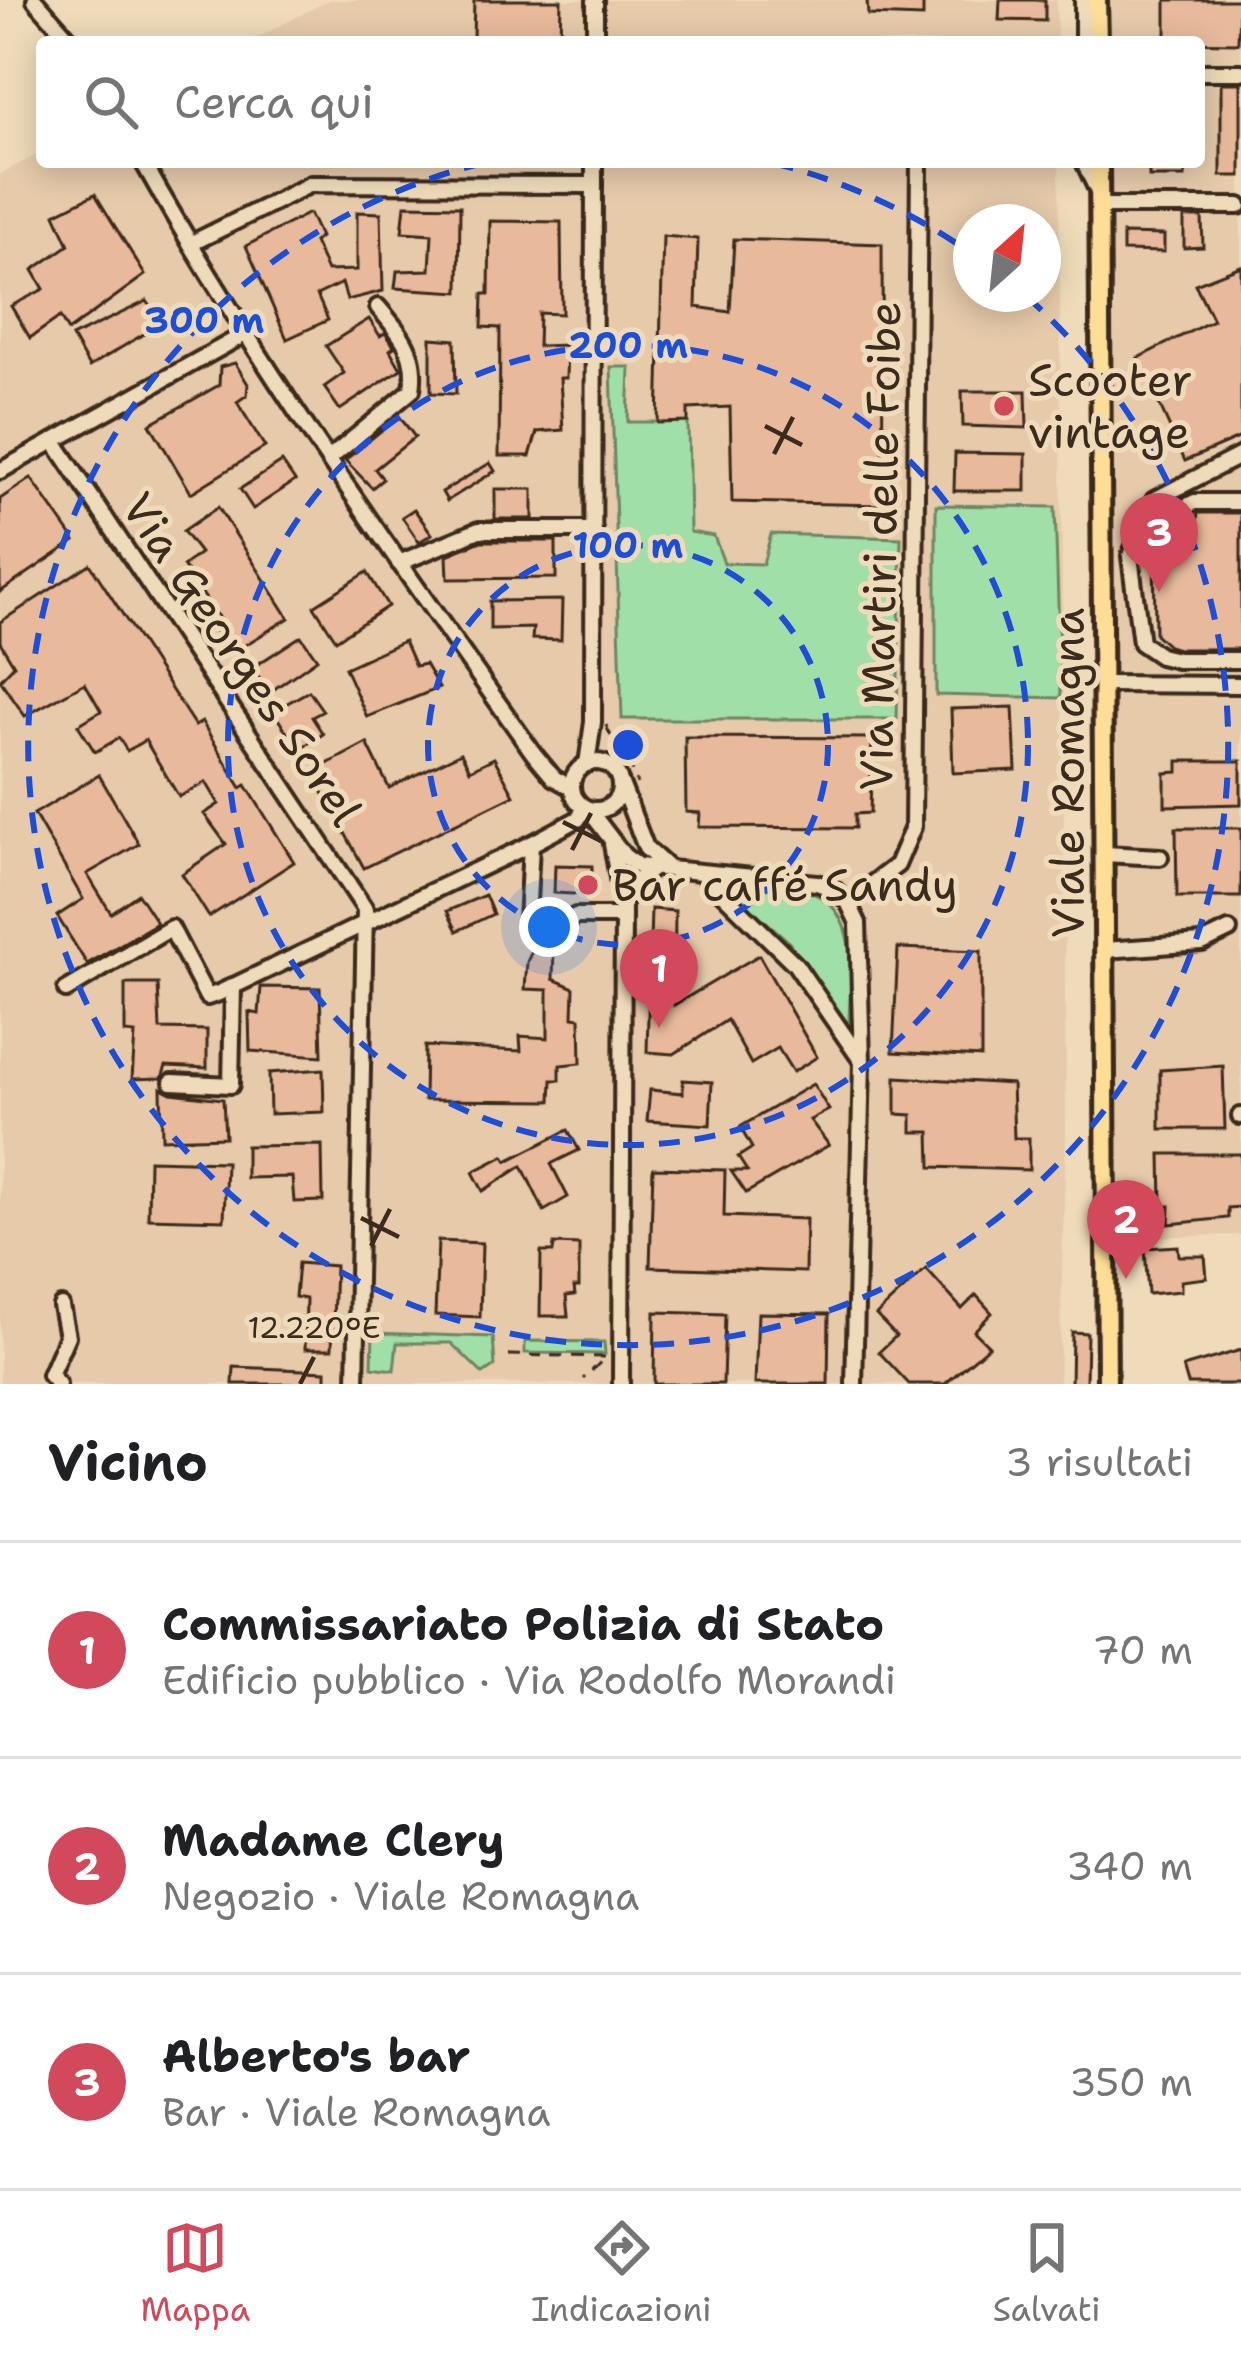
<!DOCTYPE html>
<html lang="it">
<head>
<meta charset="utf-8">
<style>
	:root { --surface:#fff; --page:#f2f2f2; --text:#202124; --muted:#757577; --line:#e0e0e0; --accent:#d1495b }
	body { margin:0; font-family:"Shantell Sans",sans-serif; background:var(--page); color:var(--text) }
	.compass { position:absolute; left:953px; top:204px; width:108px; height:108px; border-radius:50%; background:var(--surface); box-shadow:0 6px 30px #0003; rotate:27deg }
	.you { position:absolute; left:549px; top:927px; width:42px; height:42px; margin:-30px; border:9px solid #fff; border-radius:50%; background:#1a73e8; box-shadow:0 0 0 18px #1a73e833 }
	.badge { display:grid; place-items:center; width:78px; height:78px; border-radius:50%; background:var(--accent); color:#fff; font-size:39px; font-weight:700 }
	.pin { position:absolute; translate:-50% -99px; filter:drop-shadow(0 3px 6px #0008) }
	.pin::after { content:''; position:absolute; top:63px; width:42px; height:36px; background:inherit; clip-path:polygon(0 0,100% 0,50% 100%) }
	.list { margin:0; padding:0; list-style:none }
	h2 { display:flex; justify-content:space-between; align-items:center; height:156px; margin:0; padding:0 48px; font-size:51px }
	h2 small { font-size:39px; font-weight:400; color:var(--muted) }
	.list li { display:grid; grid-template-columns:78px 1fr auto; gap:36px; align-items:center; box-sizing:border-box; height:216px; padding:0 48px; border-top:3px solid var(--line) }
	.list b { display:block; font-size:45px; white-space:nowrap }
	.list p { margin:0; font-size:39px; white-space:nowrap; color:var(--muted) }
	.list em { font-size:39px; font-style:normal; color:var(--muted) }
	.icon { flex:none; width:66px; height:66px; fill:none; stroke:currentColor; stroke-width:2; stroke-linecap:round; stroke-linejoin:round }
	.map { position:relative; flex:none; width:1241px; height:1384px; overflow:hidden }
	.search { position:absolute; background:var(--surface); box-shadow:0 6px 30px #0003; left:36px; right:36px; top:36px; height:132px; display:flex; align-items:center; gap:30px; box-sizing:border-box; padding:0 42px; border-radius:12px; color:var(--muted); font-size:45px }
	.sheet { height:804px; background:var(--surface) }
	nav { display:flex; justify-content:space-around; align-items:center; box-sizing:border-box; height:168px; border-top:3px solid var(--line); background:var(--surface); font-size:33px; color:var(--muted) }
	nav a { display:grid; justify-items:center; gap:6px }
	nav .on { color:var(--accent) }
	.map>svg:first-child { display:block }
</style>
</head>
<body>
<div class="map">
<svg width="1241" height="1384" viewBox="0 0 1241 1384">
	<rect width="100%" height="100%" fill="#efdbb9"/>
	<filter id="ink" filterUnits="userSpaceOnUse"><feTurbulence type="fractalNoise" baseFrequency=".00833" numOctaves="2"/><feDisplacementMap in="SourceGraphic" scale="24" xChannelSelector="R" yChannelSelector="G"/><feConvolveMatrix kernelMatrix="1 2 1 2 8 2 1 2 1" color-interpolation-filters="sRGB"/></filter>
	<g filter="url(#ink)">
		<g fill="#e6caaa" fill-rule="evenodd">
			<polygon points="329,0 1056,0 1057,42 249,42"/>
			<polygon points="1107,0 1241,0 1241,1235 1111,1237 1109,345 1099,194 1108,194 1108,162 1199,162 1199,42 1107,42"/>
			<path d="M42,152V162H1059L1066,1131L1059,1384H0V174ZM971,222H1043V294H971Z"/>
		</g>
		<g fill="#a0e0a8" stroke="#6e8563" stroke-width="3">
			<polygon points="611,367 630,367 628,422 688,422 690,532 714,536 724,563 763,564 771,534 901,538 897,719 622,719"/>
			<polygon points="936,505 1055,507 1061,698 936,695"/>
			<path d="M731,884C755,886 784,884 807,891C863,908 849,980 849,1025L787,940L735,894Z"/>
			<polygon points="373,1333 493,1337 495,1366 483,1374 451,1343 397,1343 394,1370 372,1367"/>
			<polygon points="525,1341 604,1342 605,1354 525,1353"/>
		</g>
		<g fill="#e8ba9b" stroke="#3b2a1e" stroke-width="3">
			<polygon points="474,0 561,0 560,39 473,37"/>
			<polygon points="867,0 923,0 923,17 868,15"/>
			<polygon points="1000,0 1045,0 1045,21 999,20"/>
			<polygon points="1166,0 1239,0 1238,43 1166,42"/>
			<rect x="1221" y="83" width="20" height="93"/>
			<rect x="1149" y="162" width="36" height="15"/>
			<polygon points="95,194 145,275 68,331 60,317 30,338 11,306 44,289 33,270 69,245 55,214"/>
			<polygon points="405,205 460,206 459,292 395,288 397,271 430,270 432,234 402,232"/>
			<polygon points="357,212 381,213 383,291 347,300 342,283 317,295 328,320 287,339 246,246 309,213 320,237 314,242 327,271 357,270"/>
			<polygon points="1184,217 1202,217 1203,247 1184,248"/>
			<polygon points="490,221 561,222 562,314 539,313 538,346 567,345 566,378 560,378 563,430 537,432 530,456 499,456 500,328 482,327 483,294 489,294"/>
			<polygon points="1123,234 1164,235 1164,252 1123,251"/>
			<polygon points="663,236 698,239 696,307 730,312 734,239 882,244 883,505 732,502 730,407 688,409 688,422 658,423"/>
			<polygon points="1241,266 1241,437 1185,461 1138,358 1213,320 1195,284"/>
			<polygon points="147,301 162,323 89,367 72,337"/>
			<polygon points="369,319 380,336 385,333 391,341 394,347 390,350 401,369 340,410 324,387 344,373 326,346"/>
			<polygon points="431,338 455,340 456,394 431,393"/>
			<polygon points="235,363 248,384 247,395 237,402 265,447 191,493 150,424 219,385 220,367"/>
			<polygon points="962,391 1026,391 1027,428 963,426"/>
			<polygon points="399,416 415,437 375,469 383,479 372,488 345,460"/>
			<polygon points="955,453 1026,454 1026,491 954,491"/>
			<polygon points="282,462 295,481 253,509 240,489"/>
			<polygon points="490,463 495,471 447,501 442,492"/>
			<polygon points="31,478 75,541 0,592 0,499"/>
			<rect x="495" y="489" width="38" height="30"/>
			<polygon points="218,507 289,618 232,653 215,630 224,625 183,566 200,553 183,531"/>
			<polygon points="414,509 432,534 419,542 402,517"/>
			<polygon points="1198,513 1241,513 1241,649 1178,649 1168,646 1155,634 1154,535 1172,526 1196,526"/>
			<polygon points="481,541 556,541 556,578 448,579 447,555"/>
			<polygon points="90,564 195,726 202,722 241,788 246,785 294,862 209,917 182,874 226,844 204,814 219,804 206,782 179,797 145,740 127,751 119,738 95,752 78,725 101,711 85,683 25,716 0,680 14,665 0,642 0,622"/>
			<polygon points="367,572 388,606 336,640 314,606"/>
			<polygon points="562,600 561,640 532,639 533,628 490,629 490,601"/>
			<polygon points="301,636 317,659 270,692 252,668"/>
			<polygon points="404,641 415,666 425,664 439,688 367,717 345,668"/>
			<polygon points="309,691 323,711 312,717 323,734 298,750 273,711"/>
			<polygon points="1013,707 1016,770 953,773 951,709"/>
			<polygon points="685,737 872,738 870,813 855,814 855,828 699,827 700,813 686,812"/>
			<polygon points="367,743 389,788 461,753 470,770 494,758 514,795 364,868 312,772"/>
			<polygon points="1178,761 1241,761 1241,804 1165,806 1165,773 1178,772"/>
			<polygon points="99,775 139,844 87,874 111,913 138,894 157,923 87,964 57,916 83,899 34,814"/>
			<polygon points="1176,828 1241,828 1241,897 1177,897"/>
			<polygon points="555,865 592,866 592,895 554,893"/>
			<polygon points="485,895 493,914 457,931 447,911"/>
			<polygon points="651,909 675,911 674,1005 759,955 817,1057 793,1072 778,1048 751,1064 727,1020 674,1054 647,1052"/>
			<polygon points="533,948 554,950 553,979 574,988 573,1017 580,1018 581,1063 560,1065 560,1080 552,1080 551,1101 424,1100 425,1046 521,1051 520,1036 548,1038 548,990 525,989 527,962"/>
			<polygon points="898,948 981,951 981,1057 893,1052"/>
			<polygon points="125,984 158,984 160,1029 207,1030 207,1068 166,1066 162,1078 132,1079 135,1034 125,1033"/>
			<polygon points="261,987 320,988 322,1056 250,1051 249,1012 259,1014"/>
			<polygon points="1223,1066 1225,1129 1160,1129 1160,1070"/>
			<polygon points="323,1069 324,1112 270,1114 269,1073"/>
			<polygon points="896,1077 1012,1084 1014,1138 1029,1138 1029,1170 931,1167 930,1132 912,1132 912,1115 896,1114"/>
			<polygon points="683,1080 712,1082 710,1125 647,1121 650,1090 683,1093"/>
			<polygon points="813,1084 829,1110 810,1120 829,1145 746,1193 731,1171 747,1171 738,1157 752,1148 740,1127"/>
			<polygon points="161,1088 171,1093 223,1099 225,1137 162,1139"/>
			<polygon points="568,1130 579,1150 551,1164 568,1197 544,1211 522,1166 483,1191 473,1172 504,1156 507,1161"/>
			<polygon points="322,1145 323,1201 294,1202 292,1177 246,1178 246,1146"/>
			<polygon points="1161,1154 1241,1154 1241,1207 1228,1208 1228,1218 1169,1224 1170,1206 1162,1206"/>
			<polygon points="149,1160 226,1162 224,1220 148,1218"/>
			<polygon points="653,1168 725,1170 724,1216 806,1219 805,1272 650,1267"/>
			<polygon points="438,1241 482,1243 480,1317 435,1315"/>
			<polygon points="554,1244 579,1245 579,1287 574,1287 575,1295 566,1296 568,1316 540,1316 541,1252 553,1252"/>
			<polygon points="1178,1246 1179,1256 1205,1256 1207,1278 1181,1281 1181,1291 1148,1294 1145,1248"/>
			<polygon points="298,1263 335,1266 332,1349 305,1349 306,1299 295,1297"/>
			<polygon points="926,1269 962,1309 976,1295 992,1313 974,1331 989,1346 945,1384 909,1384 879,1352 896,1336 876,1315"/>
			<polygon points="655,1312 725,1314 723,1384 654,1384"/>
			<polygon points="758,1313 829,1314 828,1384 755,1384"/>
			<polygon points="1072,1332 1087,1333 1086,1384 1071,1384"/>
			<polygon points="1241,1350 1241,1384 1188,1384 1183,1367"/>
			<polygon points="234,1367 326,1371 326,1384 233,1384"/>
		</g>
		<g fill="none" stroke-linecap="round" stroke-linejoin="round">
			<g stroke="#3b2a1e" stroke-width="22">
				<g id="minor">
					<polyline points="35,0 72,42"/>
					<polyline points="1083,0 1083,42"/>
					<polyline points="595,42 595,0"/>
					<polyline points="1199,72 1241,72"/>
					<path d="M143,162C259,369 398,561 534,754L554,778L572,788"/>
					<polyline points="1084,162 1099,194"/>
					<polyline points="1100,206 1239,206"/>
					<polyline points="192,243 311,184 594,185"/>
					<polyline points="54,441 365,909 356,1384"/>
					<path d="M329,459L412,390C418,353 401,334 378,307"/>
					<polyline points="0,471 247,333"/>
					<polyline points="1154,500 1241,455"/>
					<polyline points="1241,502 1195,502 1141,529 1130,556 1141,643 1160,656 1177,660 1241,660"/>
					<polyline points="399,563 479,530 594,530"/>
					<polyline points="1104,684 1241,685"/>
					<circle cx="596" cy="786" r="24"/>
					<polyline points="587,764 593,722 594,162"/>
					<polyline points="620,781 646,848 668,868"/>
					<polyline points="589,810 624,856 638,866 817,883 835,890 848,902 858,923 862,1062 854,1384"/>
					<polyline points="531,844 527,922 530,931 547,931 576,916 623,916"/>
					<polyline points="612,844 623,906 621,1384"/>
					<polyline points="1104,854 1160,857"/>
					<polyline points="702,873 795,964 861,1060"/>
					<polyline points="630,886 651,870"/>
					<polyline points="848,902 897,865 913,827 919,162"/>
					<polyline points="1105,950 1202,943 1229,930"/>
					<polyline points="66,990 171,928 207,997 219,993 531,844 578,819 585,808"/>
					<polyline points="172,1082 231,1085 233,986"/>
					<polyline points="1240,1116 1241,1116"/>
					<polyline points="58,1384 50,1375 67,1336 61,1306"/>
				</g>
			</g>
			<g stroke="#3b2a1e" stroke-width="26">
				<g id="major">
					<polyline points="1097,0 1098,42"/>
					<polyline points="1099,162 1107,1384"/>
				</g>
			</g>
			<g stroke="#3b2a1e" stroke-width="3" stroke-dasharray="12 9" stroke-linecap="butt">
				<path d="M606,725C614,747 632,760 637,784"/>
				<polyline points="509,1355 606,1357 583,1379"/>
			</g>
			<use href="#minor" stroke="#efdbb9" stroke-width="14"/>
			<use href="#major" stroke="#fedd96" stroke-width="16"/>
		</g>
	</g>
	<path fill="none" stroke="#3b2a1e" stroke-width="4.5" d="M765,426L802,445M774,454L793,417M563,822L601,841M572,850L591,813M361,1218L399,1237M371,1246L390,1209M300,1384L314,1357"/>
	<g fill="none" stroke="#1d4ed8" stroke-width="6" stroke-dasharray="21 15">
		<circle cx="628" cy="745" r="200"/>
		<circle cx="628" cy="745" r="400"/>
		<path d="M773 163A600 600 0 0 1 968 251M1026 296A600 600 0 1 1 483 163"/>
	</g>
	<g fill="#d1495b" stroke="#efdbb9" stroke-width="4.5">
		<circle cx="1004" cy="406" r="12"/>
		<circle cx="588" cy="885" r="12"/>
	</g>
	<g text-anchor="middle" stroke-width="10" stroke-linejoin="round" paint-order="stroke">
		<g font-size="45" fill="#3b2a1e" stroke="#efdbb9" text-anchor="start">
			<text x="1028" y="396">Scooter<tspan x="1028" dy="52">vintage</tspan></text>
			<text x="612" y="901">Bar caffé Sandy</text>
		</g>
		<g font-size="45" fill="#3b2a1e" stroke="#efdbb9">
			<text transform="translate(880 546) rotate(-89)" y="16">Via Martiri delle Foibe</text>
			<text transform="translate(242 659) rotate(56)" y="16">Via Georges Sorel</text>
			<text transform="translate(1068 773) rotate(-90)" y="16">Viale Romagna</text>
		</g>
	</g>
	<g font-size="30" text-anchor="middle" fill="#3b2a1e" stroke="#efdbb9" stroke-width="10" stroke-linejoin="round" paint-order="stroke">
		<text x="314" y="1338">12.220°E</text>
	</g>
	<circle cx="628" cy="745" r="18" fill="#1d4ed8" stroke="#efdbb9" stroke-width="6"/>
	<g font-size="36" text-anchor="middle" font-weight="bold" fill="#1d4ed8" stroke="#efdbb9" stroke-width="10" stroke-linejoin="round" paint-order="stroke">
		<text x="204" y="333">300 m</text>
		<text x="628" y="358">200 m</text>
		<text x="628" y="558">100 m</text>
	</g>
</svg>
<svg class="compass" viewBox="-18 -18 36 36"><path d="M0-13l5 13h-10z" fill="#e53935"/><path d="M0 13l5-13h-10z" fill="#757577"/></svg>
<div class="you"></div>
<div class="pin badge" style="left:659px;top:1028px">1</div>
<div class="pin badge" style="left:1126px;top:1279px">2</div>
<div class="pin badge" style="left:1159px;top:592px">3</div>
<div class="search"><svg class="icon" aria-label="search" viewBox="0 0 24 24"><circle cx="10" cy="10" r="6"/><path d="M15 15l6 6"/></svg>Cerca qui</div>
</div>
<section class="sheet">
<h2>Vicino<small>3 risultati</small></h2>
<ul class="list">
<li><span class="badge">1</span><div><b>Commissariato Polizia di Stato</b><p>Edificio pubblico · Via Rodolfo Morandi</p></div><em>70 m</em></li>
<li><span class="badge">2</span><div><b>Madame Clery</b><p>Negozio · Viale Romagna</p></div><em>340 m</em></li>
<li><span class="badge">3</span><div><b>Alberto's bar</b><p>Bar · Viale Romagna</p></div><em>350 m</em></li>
</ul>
</section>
<nav>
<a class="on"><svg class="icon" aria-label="map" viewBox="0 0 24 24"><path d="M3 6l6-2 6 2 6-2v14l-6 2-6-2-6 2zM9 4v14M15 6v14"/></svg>Mappa</a>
<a><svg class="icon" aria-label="directions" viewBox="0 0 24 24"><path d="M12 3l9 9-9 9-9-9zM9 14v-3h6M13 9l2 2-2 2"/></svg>Indicazioni</a>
<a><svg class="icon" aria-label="saved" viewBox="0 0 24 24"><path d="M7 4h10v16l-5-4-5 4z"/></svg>Salvati</a>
</nav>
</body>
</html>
